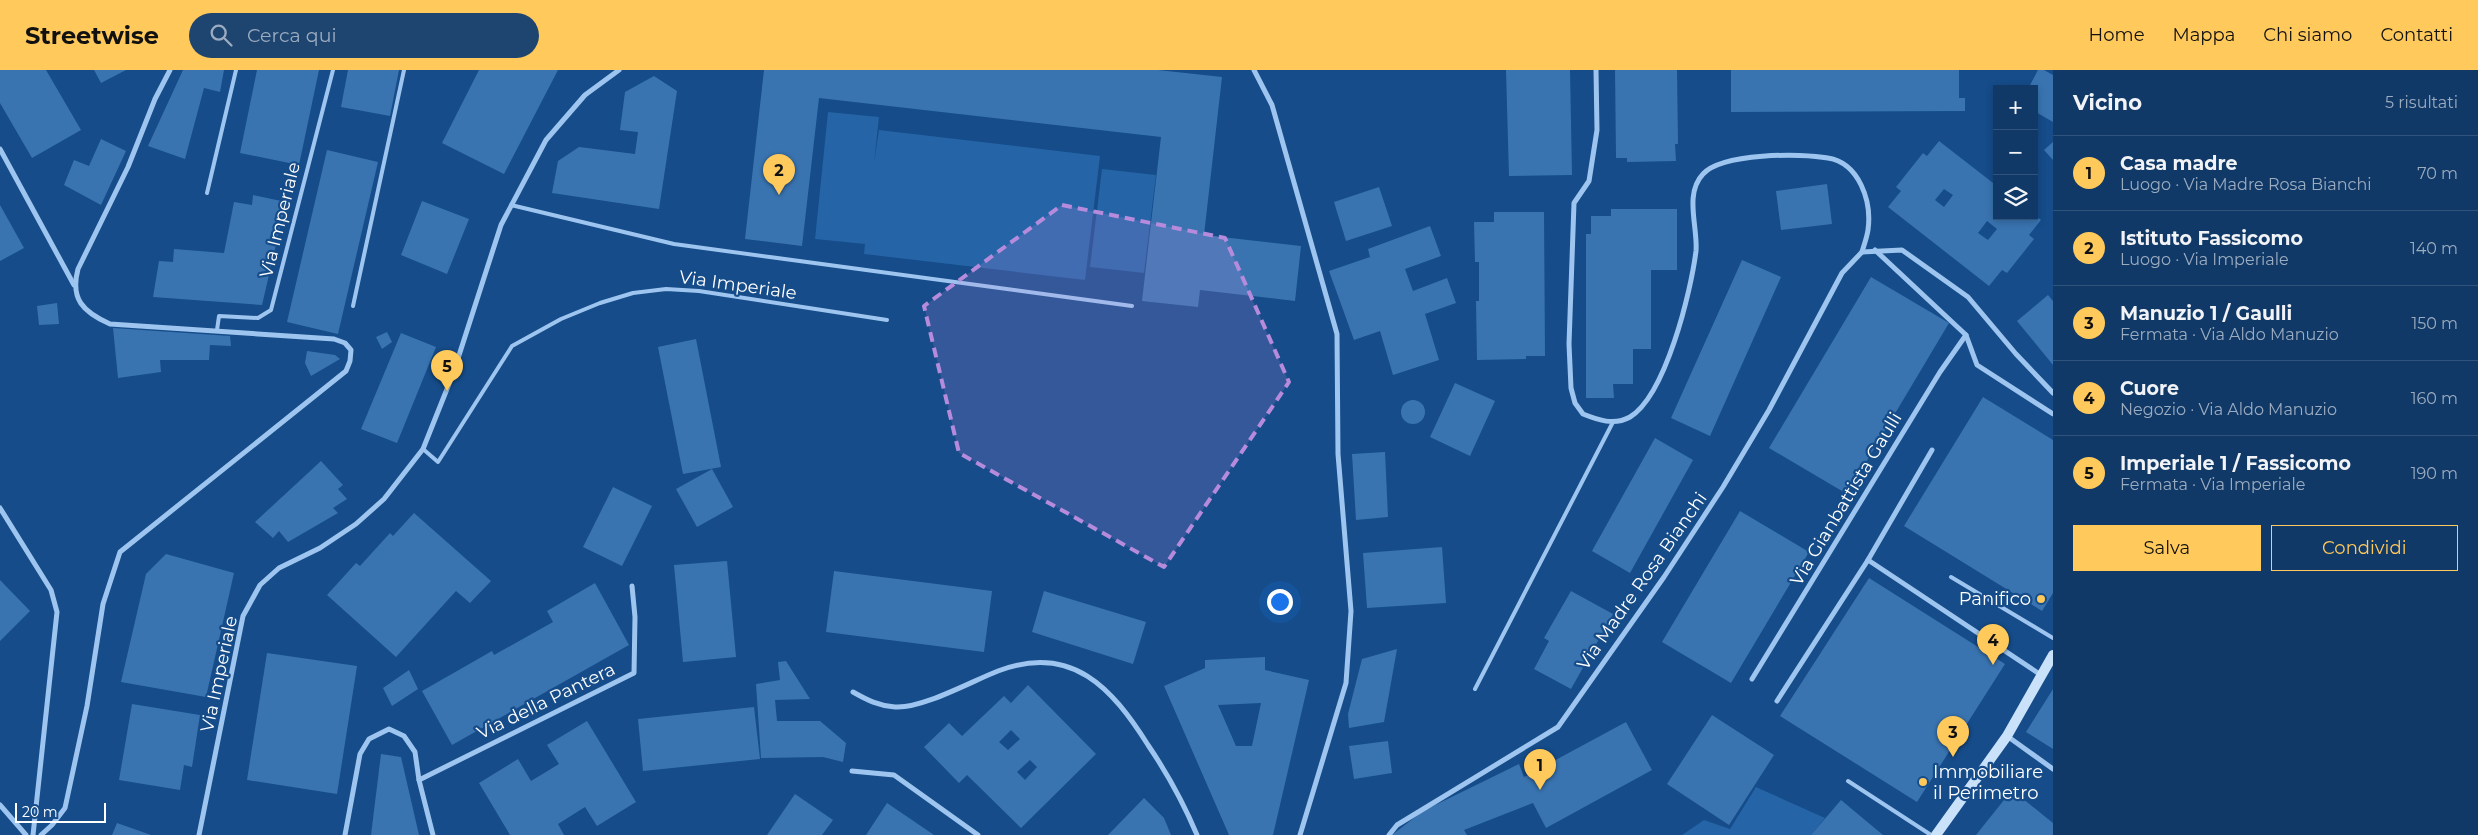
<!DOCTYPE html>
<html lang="it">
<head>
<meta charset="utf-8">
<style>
	:root { --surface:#103967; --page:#1e4470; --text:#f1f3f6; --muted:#9cacc0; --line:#30537b; --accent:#ffc95b }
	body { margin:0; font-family:Montserrat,sans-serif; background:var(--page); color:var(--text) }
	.controls { position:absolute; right:15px; top:15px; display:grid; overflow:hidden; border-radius:0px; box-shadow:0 2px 8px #0003 }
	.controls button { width:45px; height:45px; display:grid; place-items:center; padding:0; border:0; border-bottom:1px solid var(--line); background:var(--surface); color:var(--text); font:25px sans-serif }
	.scale { position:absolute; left:15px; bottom:12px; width:91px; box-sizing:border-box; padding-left:5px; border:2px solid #fff; border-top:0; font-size:14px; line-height:18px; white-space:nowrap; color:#fff; -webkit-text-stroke:4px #154c89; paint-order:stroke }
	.you { position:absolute; left:1279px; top:531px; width:18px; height:18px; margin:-12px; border:4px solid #fff; border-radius:50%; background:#1a73e8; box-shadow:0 0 0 8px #1a73e833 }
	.badge { display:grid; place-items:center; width:32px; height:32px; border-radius:50%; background:var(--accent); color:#111; font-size:16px; font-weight:700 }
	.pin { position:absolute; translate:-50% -41px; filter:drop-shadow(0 1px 2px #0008) }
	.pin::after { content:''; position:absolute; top:26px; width:18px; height:15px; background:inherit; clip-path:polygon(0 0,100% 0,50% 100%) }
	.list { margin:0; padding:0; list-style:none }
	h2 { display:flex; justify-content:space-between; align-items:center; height:65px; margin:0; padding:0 20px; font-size:21px }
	h2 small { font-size:16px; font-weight:400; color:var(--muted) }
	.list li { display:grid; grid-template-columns:32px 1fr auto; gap:15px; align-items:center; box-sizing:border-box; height:75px; padding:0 20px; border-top:1px solid var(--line) }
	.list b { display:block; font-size:19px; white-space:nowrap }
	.list p { margin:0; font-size:16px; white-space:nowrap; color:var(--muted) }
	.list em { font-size:16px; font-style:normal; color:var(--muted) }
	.actions { display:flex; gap:10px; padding:15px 20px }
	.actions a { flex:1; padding:11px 0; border:1px solid var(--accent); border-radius:0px; text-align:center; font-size:18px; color:var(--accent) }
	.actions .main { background:var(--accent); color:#111 }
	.icon { flex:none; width:28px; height:28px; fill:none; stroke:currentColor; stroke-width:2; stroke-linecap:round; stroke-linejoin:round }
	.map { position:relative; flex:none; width:2053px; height:765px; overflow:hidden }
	header { display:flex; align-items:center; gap:30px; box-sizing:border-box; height:70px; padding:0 25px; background:var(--accent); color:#111 }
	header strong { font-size:24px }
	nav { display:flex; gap:28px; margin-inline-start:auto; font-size:18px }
	.search { width:350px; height:45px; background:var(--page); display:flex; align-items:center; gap:12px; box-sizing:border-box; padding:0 18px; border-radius:28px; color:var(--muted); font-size:19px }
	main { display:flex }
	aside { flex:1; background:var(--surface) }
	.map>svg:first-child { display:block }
</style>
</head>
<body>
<header>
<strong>Streetwise</strong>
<div class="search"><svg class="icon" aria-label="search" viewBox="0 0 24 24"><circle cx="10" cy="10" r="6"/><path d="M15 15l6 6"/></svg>Cerca qui</div>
<nav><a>Home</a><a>Mappa</a><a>Chi siamo</a><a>Contatti</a></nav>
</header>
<main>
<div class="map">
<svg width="2053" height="765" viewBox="0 0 2053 765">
	<rect width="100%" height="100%" fill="#154c89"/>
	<g fill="#2564a7">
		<polygon points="828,42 879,47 874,93 879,60 1100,86 1085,210 864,184 865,174 815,169"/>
		<polygon points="1102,99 1156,105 1144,203 1090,197"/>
		<polygon points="1756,717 1825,748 1811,765 1682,765 1704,750 1730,759"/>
	</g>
	<g fill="#3974b1" fill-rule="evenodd">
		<polygon points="0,0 46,0 81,60 32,88 0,33"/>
		<polygon points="94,0 126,0 101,13"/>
		<polygon points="183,0 224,0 220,22 204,18 185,89 148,76"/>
		<polygon points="257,0 319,0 299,95 240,83"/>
		<polygon points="348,0 399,0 390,46 341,37"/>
		<polygon points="479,0 558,0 504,104 442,73"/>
		<polygon points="764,0 1158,0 1222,7 1204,165 1301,176 1295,231 1200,220 1198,237 1142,231 1161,67 819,28 802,176 745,169"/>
		<polygon points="1506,0 1570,0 1572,105 1509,106"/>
		<polygon points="1615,0 1677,0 1678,74 1675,74 1676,91 1627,92 1627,88 1616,88"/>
		<polygon points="1731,0 1959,0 1959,28 1965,28 1965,41 1731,42"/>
		<polygon points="2038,0 2044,0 2053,5 2053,52 2034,41 2034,19 2028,19"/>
		<polygon points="654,6 677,21 659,139 552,123 558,91 579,77 635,84 638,62 620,60 625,22"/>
		<polygon points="101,69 126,81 101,135 64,115 74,90 89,96"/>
		<path d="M1939,71L1997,116V146L2034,145L2041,150L2029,165L2034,169L2007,203L2002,200L1989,216L1888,137L1901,121L1896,117L1923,83L1927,86ZM1944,119L1953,125L1944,137L1935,130ZM1987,151L1997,159L1988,170L1978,163Z"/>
		<polygon points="2053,72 2053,90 2044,80"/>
		<polygon points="327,80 378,92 338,264 287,252"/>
		<polygon points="1827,114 1832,154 1781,160 1776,121"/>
		<polygon points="1379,117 1392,156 1346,171 1334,132"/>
		<polygon points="253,125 286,132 262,235 153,227 159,191 173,192 174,179 224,183 234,132 252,135"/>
		<polygon points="422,131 469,149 447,204 401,185"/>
		<polygon points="0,135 24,178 0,191"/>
		<polygon points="1611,139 1677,139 1677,200 1651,200 1651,279 1633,279 1633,314 1613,314 1614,328 1586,328 1586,164 1591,164 1591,146 1611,146"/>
		<polygon points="1494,142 1544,142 1545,286 1526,286 1526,289 1477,290 1476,231 1479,231 1479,192 1475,192 1474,152 1494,152"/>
		<polygon points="1430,156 1441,186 1405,199 1413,221 1447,208 1456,233 1425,244 1439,290 1393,305 1380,261 1354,270 1329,201 1370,187 1368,179"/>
		<polygon points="1742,190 1781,207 1710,366 1671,348"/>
		<polygon points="1871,207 1949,253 1847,424 1769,378"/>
		<polygon points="2048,225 2053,231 2053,295 2017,251"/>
		<polygon points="57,233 59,254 39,255 37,236"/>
		<polygon points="113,258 230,266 231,276 210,275 209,290 160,290 161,302 118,308"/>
		<polygon points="387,262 392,272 382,279 376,267"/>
		<polygon points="401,263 436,277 397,373 361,359"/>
		<polygon points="696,269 721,397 683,404 658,277"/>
		<polygon points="307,281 335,285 340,289 311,306 305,293"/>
		<polygon points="1455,313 1495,331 1470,386 1430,367"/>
		<polygon points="1983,327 2053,370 2053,523 2042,541 1904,456"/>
		<circle cx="1413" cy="342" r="12"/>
		<polygon points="1655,368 1693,390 1630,503 1592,481"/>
		<polygon points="1385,382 1388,447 1356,450 1352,384"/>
		<polygon points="321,391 343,415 338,419 347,429 333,438 338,443 288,472 279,461 273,468 255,452"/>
		<polygon points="712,399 733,437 697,457 676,419"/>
		<polygon points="613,417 652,436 622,496 583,477"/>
		<polygon points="1740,441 1809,482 1731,613 1662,572"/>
		<polygon points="414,443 491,511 470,533 456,521 396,587 327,525 356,493 360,496 390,463 393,466"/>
		<polygon points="1442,477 1446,533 1367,538 1363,483"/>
		<polygon points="166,484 234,503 206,627 121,612 146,504"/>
		<polygon points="727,491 736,587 683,592 674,495"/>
		<polygon points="834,501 992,521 984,582 826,562"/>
		<polygon points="1869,508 2005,594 1917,732 1780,646"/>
		<polygon points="0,510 30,541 0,571"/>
		<polygon points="595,513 629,575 452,675 422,621 492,581 494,585 553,552 547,541"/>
		<polygon points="1044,521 1146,552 1133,594 1032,562"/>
		<polygon points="1571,521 1613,544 1571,619 1534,599 1549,571 1544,568"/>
		<polygon points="1397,579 1384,652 1349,658 1348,644 1362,589"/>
		<polygon points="267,583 357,596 337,724 247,710"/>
		<path d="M1265,587V600L1309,610L1273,765H1229L1164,616L1205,598V590ZM1261,633L1252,676H1236L1218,635Z"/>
		<polygon points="786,591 810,629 775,630 777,651 820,651 846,673 843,692 823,687 761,688 756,614 780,610 778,592"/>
		<polygon points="409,600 418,619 392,636 383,618"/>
		<path d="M1028,615L1096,684L1021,758L967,705L959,713L924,677L949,653L962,666L1004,626L1011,633ZM1011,660L1020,669L1008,680L999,672ZM1030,690L1037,697L1025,710L1017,702Z"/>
		<polygon points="2053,619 2053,679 2026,662"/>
		<polygon points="132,634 200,645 192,697 184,695 180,720 119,710"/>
		<polygon points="754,637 760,689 643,701 638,649"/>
		<polygon points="1712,645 1774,685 1729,755 1667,714"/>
		<polygon points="587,651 636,732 597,756 585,737 558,754 564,765 510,765 479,713 518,689 531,711 559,694 547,675"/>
		<polygon points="1626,652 1652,700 1546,758 1533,733 1464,760 1467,765 1392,765 1423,741 1519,694 1524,707"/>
		<polygon points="1388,671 1392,703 1354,709 1349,676"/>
		<polygon points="381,684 401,687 419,765 371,765"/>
		<polygon points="2012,720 2053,753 2053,765 1976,765"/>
		<polygon points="795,724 833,750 822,765 767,765"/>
		<polygon points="1144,728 1164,748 1171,765 1108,765"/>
		<polygon points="1841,730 1883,765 1811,765"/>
		<polygon points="887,733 934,765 866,765"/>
		<polygon points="117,753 151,765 112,765"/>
	</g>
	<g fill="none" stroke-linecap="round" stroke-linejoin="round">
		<g stroke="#9dc5ef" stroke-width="4">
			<polyline points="207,123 236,0"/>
			<polyline points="511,135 674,174 1132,236"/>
			<polyline points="353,236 404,0"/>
			<polyline points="217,260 219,246 258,248 271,240 333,0"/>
			<polyline points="423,379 438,392 512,276 561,249 600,233 633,223 666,219 699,221 887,250"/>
			<polyline points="1951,507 2053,568"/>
			<polyline points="1475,619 1613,352"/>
			<polyline points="1848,711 1931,765"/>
		</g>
		<g stroke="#9dc5ef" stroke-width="5">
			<polyline points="1254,0 1272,35 1337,264 1338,384 1351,541 1346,613 1300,765"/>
			<path d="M1596,0L1597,60L1589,111L1574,133L1569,274L1571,318L1575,333L1583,344C1598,350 1614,356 1630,347C1666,325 1691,221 1696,181C1698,157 1684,124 1703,104C1722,83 1801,83 1828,88C1859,93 1872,131 1868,160C1867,167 1864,175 1862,182"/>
			<polyline points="0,79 74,215"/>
			<polyline points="1875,180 1966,265 1977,295 2053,344"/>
			<polyline points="0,438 51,520 57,542 33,765"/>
			<polyline points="1868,490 1932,380"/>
			<polyline points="1752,609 1940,302 1966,265"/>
			<path d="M853,622C867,630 879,636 895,637C922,639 972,611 998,601C1072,573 1112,618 1148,675C1167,703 1184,734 1197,765"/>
			<polyline points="1777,631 1868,490 2041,605"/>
			<polyline points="2007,666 2053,699"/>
			<polyline points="852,701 894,705 978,765"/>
			<polyline points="419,710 634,603 635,547 632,516"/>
			<polyline points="0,735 26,765"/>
			<path d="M41,765L52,755L65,738L87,636L103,534L120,482L346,301L350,291L351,280L345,273L334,269L110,254C83,242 70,229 78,199L128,97L155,29L170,0"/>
			<polyline points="199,765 243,546 260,515 279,498 320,478 356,454 384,429 423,379 453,304 501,155 546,70 585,25 619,0"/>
			<polyline points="345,765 360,684 369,669 389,659 404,666 415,682 419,710 433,765"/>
			<polyline points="1389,765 1397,755 1558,657 1664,507 1723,417 1769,340 1842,203 1862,182 1902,180 1968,227 2016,284 2053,323"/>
		</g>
		<polyline stroke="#cae1fa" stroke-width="10" points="1936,765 2007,666 2053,585"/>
	</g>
	<path fill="#b68bdc" fill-opacity="0.2" stroke="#b68bdc" stroke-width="4" stroke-dasharray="10 6" stroke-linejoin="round" d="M1062,135L1225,168L1289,312L1164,497L959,383L924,236Z"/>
	<g fill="#ffc95b" stroke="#154c89" stroke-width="2">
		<circle cx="2041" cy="529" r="5"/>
		<circle cx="1923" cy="712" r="5"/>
	</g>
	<g text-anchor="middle" stroke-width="4.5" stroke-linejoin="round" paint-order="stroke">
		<g font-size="18" fill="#fff" stroke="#154c89">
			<text transform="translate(280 150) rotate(-76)" y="6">Via Imperiale</text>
			<text transform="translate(738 215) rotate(8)" y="6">Via Imperiale</text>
			<text transform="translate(1846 429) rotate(-59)" y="6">Via Gianbattista Gaulli</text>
			<text transform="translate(1642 511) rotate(-55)" y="6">Via Madre Rosa Bianchi</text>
			<text transform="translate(219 604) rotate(-78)" y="6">Via Imperiale</text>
			<text transform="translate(546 631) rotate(-26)" y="6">Via della Pantera</text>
		</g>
		<g font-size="18" fill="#fff" stroke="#154c89" text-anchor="end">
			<text x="2031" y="535">Panifico</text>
			<text x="1933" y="708" text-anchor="start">Immobiliare<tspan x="1933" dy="21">il Perimetro</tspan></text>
		</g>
	</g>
</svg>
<div class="controls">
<button>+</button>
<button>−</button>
<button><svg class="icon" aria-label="layers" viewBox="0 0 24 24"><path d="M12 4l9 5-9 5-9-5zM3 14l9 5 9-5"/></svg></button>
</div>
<div class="scale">20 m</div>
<div class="you"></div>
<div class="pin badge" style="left:1540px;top:720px">1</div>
<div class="pin badge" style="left:779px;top:125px">2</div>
<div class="pin badge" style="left:1953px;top:687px">3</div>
<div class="pin badge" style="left:1993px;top:595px">4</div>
<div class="pin badge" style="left:447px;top:321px">5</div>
</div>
<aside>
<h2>Vicino<small>5 risultati</small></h2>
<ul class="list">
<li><span class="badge">1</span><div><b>Casa madre</b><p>Luogo · Via Madre Rosa Bianchi</p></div><em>70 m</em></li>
<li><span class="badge">2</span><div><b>Istituto Fassicomo</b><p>Luogo · Via Imperiale</p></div><em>140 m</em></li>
<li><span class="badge">3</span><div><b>Manuzio 1 / Gaulli</b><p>Fermata · Via Aldo Manuzio</p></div><em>150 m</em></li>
<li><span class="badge">4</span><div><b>Cuore</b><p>Negozio · Via Aldo Manuzio</p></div><em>160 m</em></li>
<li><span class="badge">5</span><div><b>Imperiale 1 / Fassicomo</b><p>Fermata · Via Imperiale</p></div><em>190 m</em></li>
</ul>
<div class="actions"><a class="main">Salva</a><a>Condividi</a></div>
</aside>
</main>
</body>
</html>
